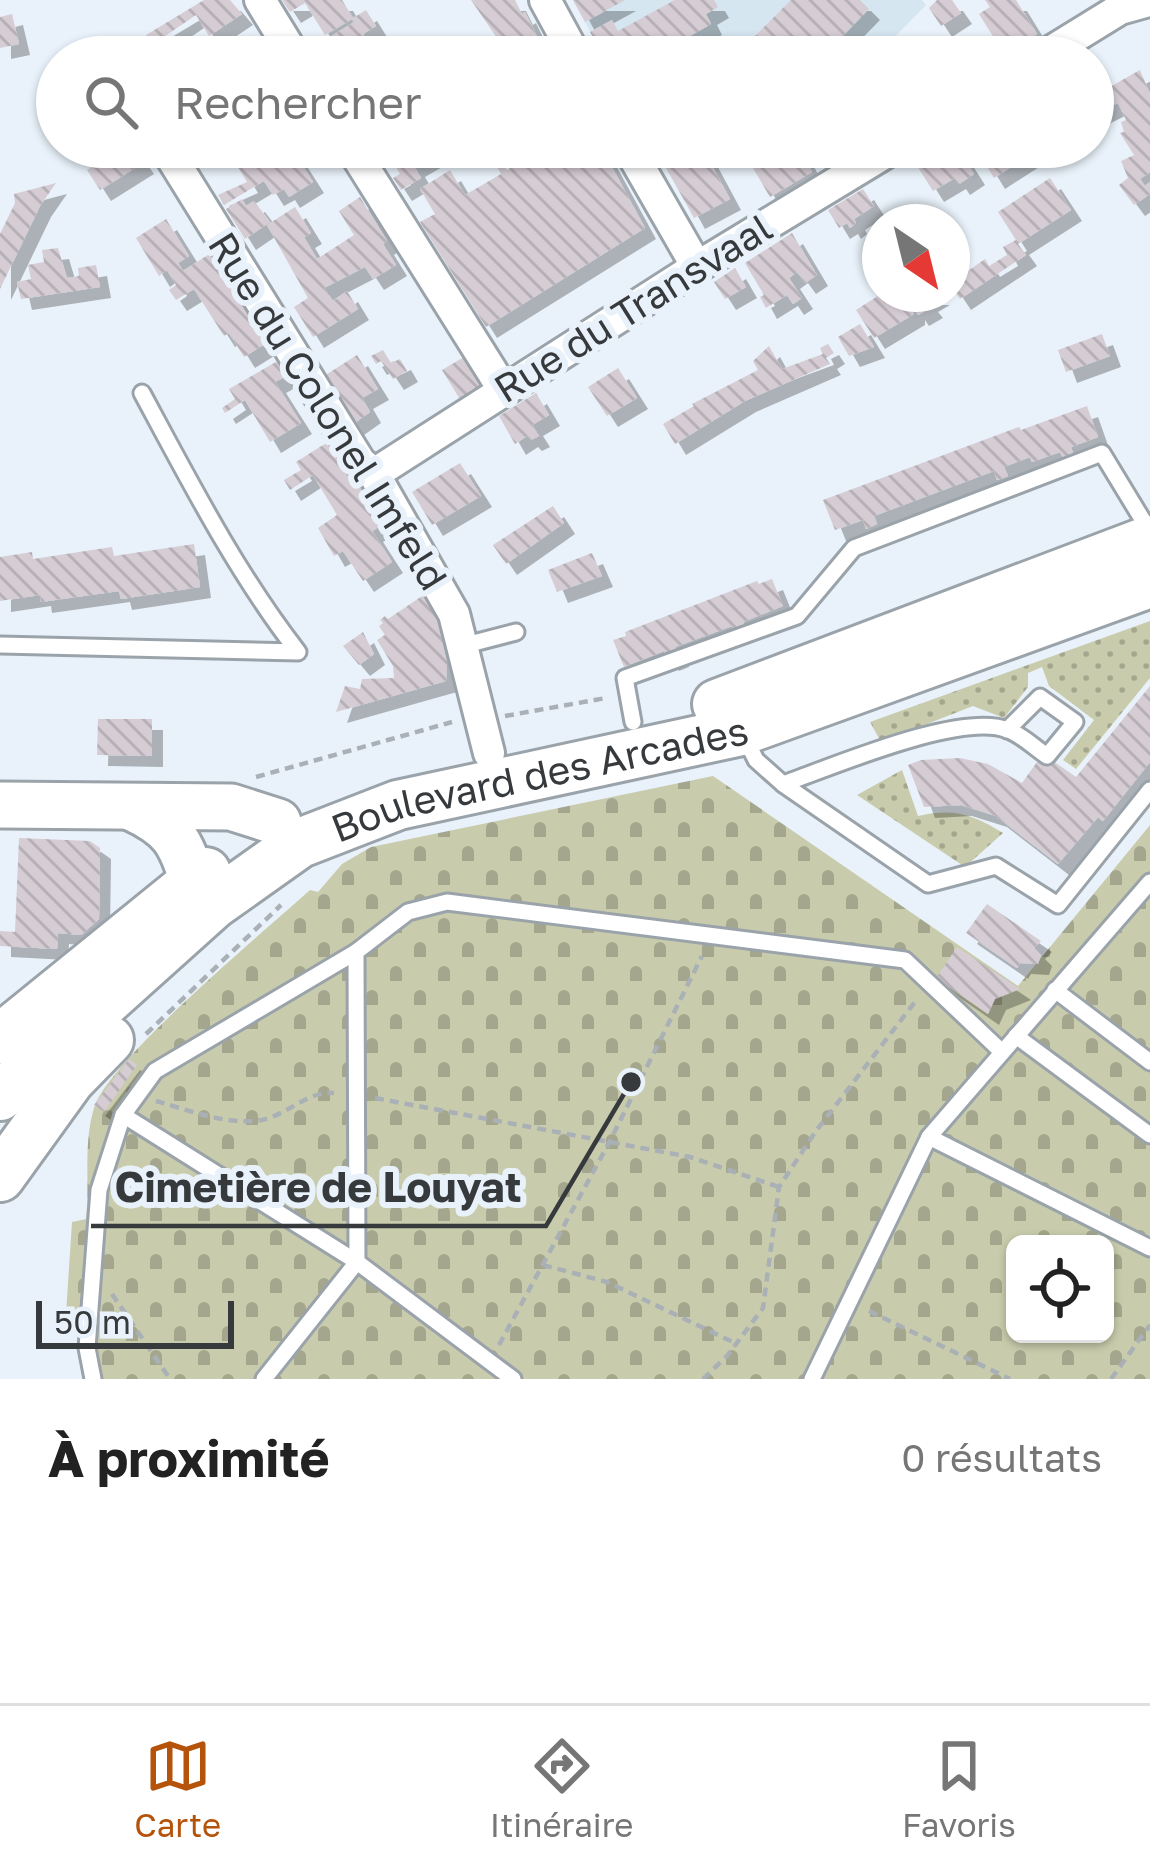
<!DOCTYPE html>
<html lang="fr">
<head>
<meta charset="utf-8">
<style>
	:root { --surface:#fff; --page:#f6f6f6; --text:#222; --muted:#767676; --line:#e0e0e0; --accent:#b45309 }
	body { margin:0; font-family:"Golos Text",sans-serif; background:var(--page); color:var(--text) }
	.controls { position:absolute; right:36px; bottom:36px; display:grid; overflow:hidden; border-radius:18px; box-shadow:0 3px 9px #0004 }
	.controls button { width:108px; height:108px; display:grid; place-items:center; padding:0; border:0; border-bottom:3px solid var(--line); background:var(--surface); color:var(--text); font:60px sans-serif }
	.compass { position:absolute; left:862px; top:204px; width:108px; height:108px; border-radius:50%; background:var(--surface); box-shadow:0 3px 9px #0004; rotate:145deg }
	.scale { position:absolute; left:36px; bottom:30px; width:198px; box-sizing:border-box; padding-left:12px; border:6px solid #373a3d; border-top:0; font-size:33px; line-height:42px; white-space:nowrap; color:#373a3d; -webkit-text-stroke:9px #e9f2fa; paint-order:stroke }
	.list { margin:0; padding:0; list-style:none }
	h2 { display:flex; justify-content:space-between; align-items:center; height:156px; margin:0; padding:0 48px; font-size:51px }
	h2 small { font-size:39px; font-weight:400; color:var(--muted) }
	.icon { flex:none; width:66px; height:66px; fill:none; stroke:currentColor; stroke-width:2; stroke-linecap:round; stroke-linejoin:round }
	.map { position:relative; flex:none; width:1150px; height:1379px; overflow:hidden }
	.search { position:absolute; background:var(--surface); box-shadow:0 3px 9px #0004; left:36px; right:36px; top:36px; height:132px; display:flex; align-items:center; gap:30px; box-sizing:border-box; padding:0 42px; border-radius:66px; color:var(--muted); font-size:45px }
	.sheet { height:324px; background:var(--surface) }
	nav { display:flex; justify-content:space-around; align-items:center; box-sizing:border-box; height:168px; border-top:3px solid var(--line); background:var(--surface); font-size:33px; color:var(--muted) }
	nav a { display:grid; justify-items:center; gap:6px }
	nav .on { color:var(--accent) }
	.map>svg:first-child { display:block }
</style>
</head>
<body>
<div class="map">
<svg width="1150" height="1379" viewBox="0 0 1150 1379">
	<defs>
		<pattern id="grass-dots" width="8" height="8" patternUnits="userSpaceOnUse" patternTransform="scale(3)"><rect width="8" height="8" fill="#c9ccac"/><path d="M2 2h.1M6 6h.1" fill="none" stroke="#a4a78d" stroke-width="1.8" stroke-linecap="round"/></pattern>
		<pattern id="cemetery-stones" width="16" height="16" patternUnits="userSpaceOnUse" patternTransform="scale(3)"><rect width="16" height="16" fill="#c9ccac"/><path d="M2 7V4a2 2 0 0 1 4 0v3zM10 15v-3a2 2 0 0 1 4 0v3z" fill="#a4a78d"/></pattern>
		<pattern id="building-back-hatch" width="6" height="6" patternUnits="userSpaceOnUse" patternTransform="scale(3)"><rect width="6" height="6" fill="#d5ccd4"/><path d="M-1 5l2 2M0 0l6 6M5-1l2 2" fill="none" stroke="#b7b0b7"/></pattern>
		<filter id="shadow"><feDropShadow dx="11" dy="11" stdDeviation="0" flood-color="#0004"/></filter>
	</defs>
	<rect width="100%" height="100%" fill="#e9f2fa"/>
	<polygon fill="#d6e6f1" points="573,0 922,0 926,5 875,57 747,57 736,43 710,57 604,57"/>
	<g fill="url(#grass-dots)">
		<polygon points="1150,621 1150,678 1076,769 1063,760 1094,720 1049,686 1042,667 1028,673 1028,687 1004,718 973,706 881,742 870,722"/>
		<path d="M902,770L918,816C954,808 972,814 1003,833L965,867L857,795Z"/>
	</g>
	<path fill="url(#cemetery-stones)" fill-rule="evenodd" d="M713,776L1018,986L1150,825V1379H89L83,1315L66,1314L72,1222L86,1219C90,1183 83,1144 94,1108C107,1062 267,929 310,890L318,892L342,864L371,847ZM1015,1244H1105V1334H1015Z"/>
	<g fill="url(#building-back-hatch)" filter="url(#shadow)">
		<polygon points="204,0 230,0 242,14 209,36 196,15 152,45 146,35"/>
		<polygon points="282,0 342,0 353,18 366,10 376,26 363,34 375,53 368,57 338,57 327,39 354,22 352,19 325,35 305,3 290,12"/>
		<polygon points="471,0 515,0 522,14 525,12 547,57 510,57"/>
		<polygon points="573,0 625,0 585,22"/>
		<polygon points="675,0 714,0 718,7 706,14 711,24 653,57 604,57 590,32 612,20 618,31"/>
		<polygon points="791,0 860,0 869,9 822,57 743,57 759,41 754,37"/>
		<polygon points="937,0 952,0 961,13 941,26 929,8"/>
		<polygon points="985,0 1016,0 1037,34 1004,54 979,14 990,7"/>
		<polygon points="12,14 19,44 0,48 0,17"/>
		<polygon points="1140,70 1150,94 1150,172 1140,179 1145,186 1150,182 1150,194 1134,205 1119,185 1128,178 1121,161 1134,155 1120,133 1124,132 1121,122 1126,120 1118,103 1098,113 1093,104 1093,88 1100,84 1108,88"/>
		<polygon points="122,147 132,147 143,163 100,190 87,170"/>
		<polygon points="255,147 313,147 297,157 313,182 289,197 284,189 273,195 264,181 224,205 218,195 247,182 233,159"/>
		<polygon points="385,147 428,147 433,155 414,166 421,178 401,190 393,178 400,174"/>
		<polygon points="545,147 601,147 645,228 486,327 420,222 435,214 420,189 450,170 465,195 501,174 497,167 503,164 507,170"/>
		<polygon points="702,147 730,199 694,218 665,166"/>
		<polygon points="777,147 798,147 812,172 770,197 750,163"/>
		<polygon points="931,147 957,147 974,174 959,184 955,178 933,191 912,158"/>
		<polygon points="975,147 1029,147 1033,153 994,178"/>
		<polygon points="1050,178 1071,210 1018,244 1026,255 960,299 952,287 952,268 958,278 985,259 989,266 1007,255 1003,247 1016,240 998,212"/>
		<polygon points="56,183 40,206 0,289 0,234 15,203 14,194"/>
		<polygon points="863,189 874,206 854,219 856,223 850,228 847,223 839,228 828,210"/>
		<polygon points="360,197 387,241 383,244 396,265 373,279 365,267 324,288 333,301 347,291 358,309 313,337 294,307 308,298 267,225 295,207 311,233 304,237 317,259 354,235 339,211"/>
		<polygon points="242,199 246,206 254,201 270,222 245,239 226,209"/>
		<polygon points="166,219 189,256 178,263 183,271 214,251 268,342 244,357 229,333 224,336 194,289 176,300 169,290 176,285 167,270 159,276 136,238"/>
		<polygon points="792,233 817,275 805,283 797,272 789,278 802,298 793,304 787,295 766,308 760,297 764,295 745,263"/>
		<polygon points="58,248 67,278 79,276 78,268 96,265 100,287 21,299 17,282 31,279 28,265 44,262 42,250"/>
		<polygon points="735,268 746,287 725,299 714,282"/>
		<polygon points="881,294 939,294 927,301 932,307 918,315 914,309 914,314 874,338 856,310"/>
		<polygon points="860,324 874,347 849,356 838,337"/>
		<polygon points="1102,334 1110,356 1066,372 1058,350"/>
		<polygon points="828,344 834,353 826,358 830,364 745,401 675,444 663,424 694,406 692,404 758,370 753,361 769,346 782,369 823,354 820,348"/>
		<polygon points="383,350 391,363 400,359 407,371 393,379 381,361 376,364 371,356"/>
		<polygon points="357,355 378,389 362,398 370,412 353,424 324,376"/>
		<polygon points="464,357 483,387 461,401 442,370"/>
		<polygon points="281,359 290,374 275,382 301,423 270,442 245,400 225,413 222,408 235,399 229,389"/>
		<polygon points="618,368 637,398 607,416 588,387"/>
		<polygon points="536,393 549,415 532,425 539,436 531,440 527,436 515,444 499,416"/>
		<polygon points="1087,406 1098,437 1071,447 1074,456 1064,460 1060,452 1032,462 1030,457 1004,467 1008,476 997,480 994,471 874,516 877,524 866,529 863,520 835,530 823,500 1019,427 1021,430"/>
		<polygon points="331,440 382,525 372,531 392,562 363,581 343,551 334,556 318,528 337,515 313,475 290,490 284,480 301,470 296,462"/>
		<polygon points="460,463 481,496 432,525 412,492"/>
		<polygon points="553,506 564,523 506,564 493,545"/>
		<polygon points="194,544 200,587 121,599 119,591 41,602 40,595 0,601 0,557 32,552 33,559 112,547 114,556"/>
		<polygon points="592,553 602,576 557,592 548,570"/>
		<polygon points="772,579 783,606 743,622 746,630 735,634 732,626 675,647 678,656 668,660 664,651 624,667 613,640 626,636 625,632 757,581 759,584"/>
		<polygon points="425,594 435,611 447,662 446,681 336,712 345,686 360,689 362,679 394,678 393,666 377,640 385,635 379,626 383,623 380,620 385,616 388,619"/>
		<polygon points="363,632 374,654 359,665 343,646"/>
		<polygon points="1150,686 1150,762 1103,821 1098,817 1058,864 996,816 961,805 924,807 908,765 921,760 960,758 988,764 1022,783 1037,762 1053,761 1076,777"/>
		<polygon points="98,719 152,719 152,756 97,755"/>
		<polygon points="19,838 90,841 100,848 99,919 81,935 58,933 57,949 0,946 0,931 15,932"/>
		<polygon points="987,904 1041,941 1034,948 1041,955 1038,964 1020,963 1017,968 966,933"/>
		<polygon points="957,947 1020,989 995,999 988,1014 936,978"/>
		<polygon points="129,1059 137,1065 104,1112 94,1105"/>
	</g>
	<g fill="none" stroke-linecap="round" stroke-linejoin="round">
		<g stroke="#9ba3aa" stroke-width="21">
			<g id="lane">
				<path d="M0,645L298,652C236,572 190,482 142,393"/>
				<polyline points="462,646 516,632"/>
				<polyline points="633,722 625,678 797,616 854,548 1102,453 1150,532"/>
				<polyline points="743,734 756,760 783,784 928,884 996,866 1058,905 1150,790"/>
				<path d="M783,784C832,767 961,711 1008,730C1022,735 1035,748 1047,756L1075,722L1040,697L1007,730"/>
				<polyline points="1055,990 1150,1062"/>
				<polyline points="1016,1036 1150,1135"/>
				<polyline points="123,1115 357,1262 264,1379"/>
				<polyline points="929,1137 1150,1248"/>
				<polyline points="93,1379 87,1348 99,1190 123,1115 155,1071 356,952"/>
				<polyline points="513,1379 357,1262 356,952 408,912 447,902 905,960 1002,1052"/>
				<polyline points="812,1379 929,1137 1150,882"/>
			</g>
		</g>
		<g stroke="#9ba3aa" stroke-width="36">
			<g id="street">
				<polyline points="260,0 295,57"/>
				<polyline points="545,0 576,57"/>
				<polyline points="1042,57 1120,9 1145,2"/>
				<polyline points="165,147 360,462 374,474 454,614 489,753"/>
				<polyline points="351,147 503,389"/>
				<polyline points="628,147 697,267"/>
				<polyline points="374,474 697,267 895,147"/>
			</g>
		</g>
		<g stroke="#9ba3aa" stroke-width="51">
			<g id="secondary">
				<polyline points="0,805 231,807 278,822"/>
				<path d="M133,808C172,826 181,841 193,882"/>
			</g>
		</g>
		<g stroke="#9ba3aa" stroke-width="54">
			<g id="primary">
				<polyline points="717,704 1150,540"/>
				<polyline points="0,1039 206,872"/>
				<path id="s1" d="M0,1096L214,904L300,843L398,805L741,731L1150,583"/>
				<polyline points="0,1177 70,1080 109,1040"/>
			</g>
		</g>
		<g stroke="#a9b0b6" stroke-width="4.5" stroke-dasharray="9 6" stroke-linecap="butt">
			<polyline points="505,716 606,698"/>
			<polyline points="256,777 452,722"/>
			<polyline points="146,1034 281,905"/>
			<polyline points="375,1098 690,1157 779,1187"/>
			<path d="M156,1101C188,1110 228,1126 262,1120C287,1115 309,1090 334,1093"/>
			<polyline points="543,1265 607,1282 737,1344"/>
			<polyline points="112,1294 170,1379"/>
			<polyline points="869,1311 1010,1379"/>
			<polyline points="499,1345 610,1141 702,956"/>
			<polyline points="703,1379 727,1356 763,1308 779,1187 816,1131 918,998"/>
			<polyline points="1111,1379 1150,1325"/>
		</g>
		<use href="#lane" stroke="#fff" stroke-width="15"/>
		<use href="#street" stroke="#fff" stroke-width="30"/>
		<use href="#secondary" stroke="#fff" stroke-width="45"/>
		<use href="#primary" stroke="#fff" stroke-width="48"/>
	</g>
	<g text-anchor="middle" stroke-width="12" stroke-linejoin="round" paint-order="stroke">
		<g font-size="39" fill="#373a3d" stroke="#e9f2fa">
			<text transform="translate(633 308) rotate(-32)" y="14">Rue du Transvaal</text>
			<text transform="translate(328 411) rotate(58)" y="14">Rue du Colonel Imfeld</text>
			<text dy="14" stroke="none"><textPath href="#s1" startOffset="642">Boulevard des Arcades</textPath></text>
		</g>
	</g>
	<path fill="none" stroke="#373a3d" stroke-width="4.5" d="M631 1082L546 1226H91"/>
	<circle fill="#373a3d" stroke="#e9f2fa" stroke-width="4.5" cx="631" cy="1082" r="12"/>
	<g font-size="42" text-anchor="middle" font-weight="bold" fill="#373a3d" stroke="#e9f2fa" stroke-width="12" stroke-linejoin="round" paint-order="stroke">
		<text x="318" y="1202">Cimetière de Louyat</text>
	</g>
</svg>
<div class="controls">
<button><svg class="icon" aria-label="locate" viewBox="0 0 24 24"><circle cx="12" cy="12" r="6"/><path d="M12 2v4M12 18v4M2 12h4M18 12h4"/></svg></button>
</div>
<svg class="compass" viewBox="-18 -18 36 36"><path d="M0-13l5 13h-10z" fill="#e53935"/><path d="M0 13l5-13h-10z" fill="#767676"/></svg>
<div class="scale">50 m</div>
<div class="search"><svg class="icon" aria-label="search" viewBox="0 0 24 24"><circle cx="10" cy="10" r="6"/><path d="M15 15l6 6"/></svg>Rechercher</div>
</div>
<section class="sheet">
<h2>À proximité<small>0 résultats</small></h2>
<ul class="list">
</ul>
</section>
<nav>
<a class="on"><svg class="icon" aria-label="map" viewBox="0 0 24 24"><path d="M3 6l6-2 6 2 6-2v14l-6 2-6-2-6 2zM9 4v14M15 6v14"/></svg>Carte</a>
<a><svg class="icon" aria-label="directions" viewBox="0 0 24 24"><path d="M12 3l9 9-9 9-9-9zM9 14v-3h6M13 9l2 2-2 2"/></svg>Itinéraire</a>
<a><svg class="icon" aria-label="saved" viewBox="0 0 24 24"><path d="M7 4h10v16l-5-4-5 4z"/></svg>Favoris</a>
</nav>
</body>
</html>
